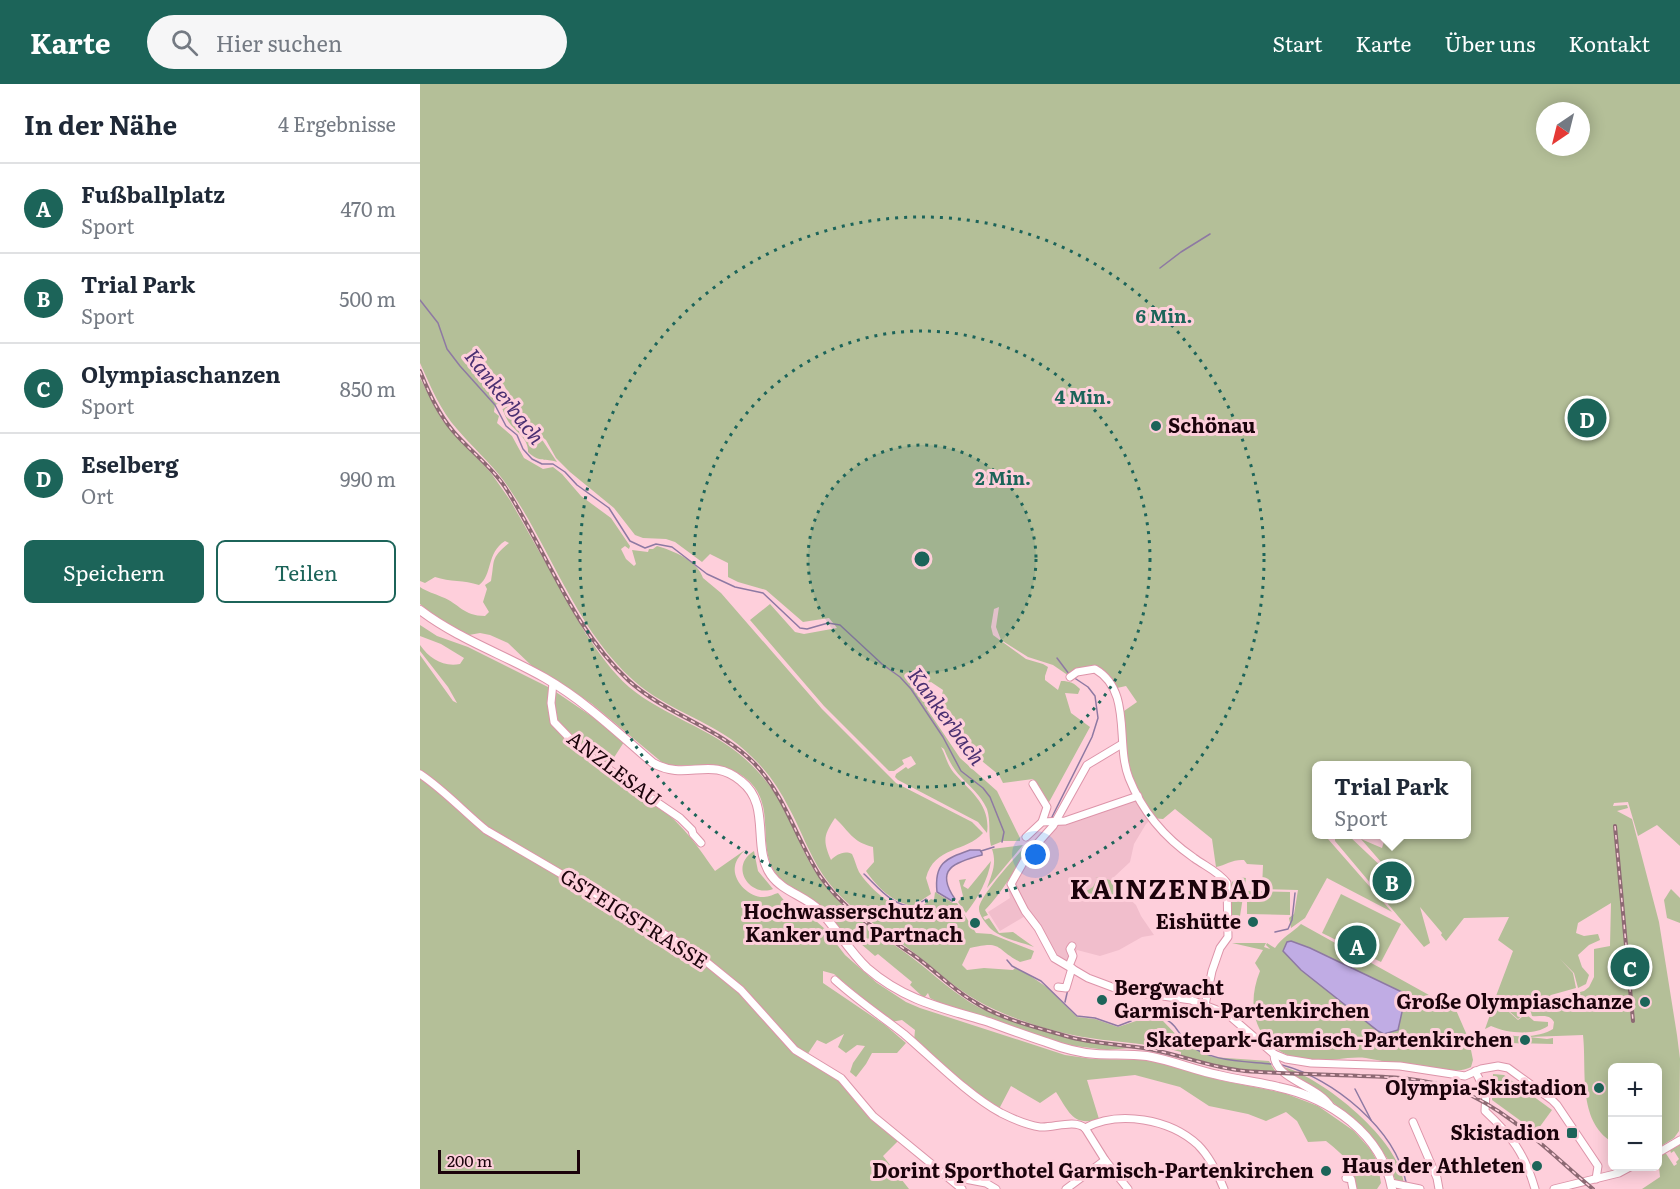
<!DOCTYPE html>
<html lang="de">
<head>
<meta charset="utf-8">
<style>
	:root { --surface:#fff; --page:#f6f6f7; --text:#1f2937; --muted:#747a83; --line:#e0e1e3; --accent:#1c6459 }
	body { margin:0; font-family:Literata,serif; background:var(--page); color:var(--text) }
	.controls { position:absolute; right:18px; bottom:18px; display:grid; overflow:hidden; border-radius:9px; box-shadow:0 3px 15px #0003 }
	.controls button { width:54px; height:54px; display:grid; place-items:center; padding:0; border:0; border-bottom:2px solid var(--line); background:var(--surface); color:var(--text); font:30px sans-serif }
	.compass { position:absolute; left:1116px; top:18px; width:54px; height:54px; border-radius:50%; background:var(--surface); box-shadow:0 3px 15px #0003; rotate:215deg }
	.scale { position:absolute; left:18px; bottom:15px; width:142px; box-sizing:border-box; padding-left:6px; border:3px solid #1b030b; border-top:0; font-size:16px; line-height:21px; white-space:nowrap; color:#1b030b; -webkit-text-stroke:4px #fecfdb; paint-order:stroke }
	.you { position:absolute; left:616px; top:771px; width:21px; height:21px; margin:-15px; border:4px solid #fff; border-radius:50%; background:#1a73e8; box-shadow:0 0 0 9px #1a73e833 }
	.badge { display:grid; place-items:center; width:39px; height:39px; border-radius:50%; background:var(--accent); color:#fff; font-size:20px; font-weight:700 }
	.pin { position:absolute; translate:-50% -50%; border:3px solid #fff; box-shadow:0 2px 6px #0006 }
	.popup { position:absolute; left:892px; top:677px; width:159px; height:78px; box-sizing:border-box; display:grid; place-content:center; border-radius:9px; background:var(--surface); filter:drop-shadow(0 2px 4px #0005); font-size:20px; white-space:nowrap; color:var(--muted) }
	.popup b { font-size:22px; color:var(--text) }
	.popup::after { content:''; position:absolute; left:50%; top:100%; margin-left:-12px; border:12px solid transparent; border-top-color:var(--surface) }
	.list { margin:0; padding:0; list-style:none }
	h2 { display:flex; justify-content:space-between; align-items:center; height:78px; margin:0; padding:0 24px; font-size:26px }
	h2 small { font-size:20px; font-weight:400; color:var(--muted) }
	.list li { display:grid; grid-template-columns:39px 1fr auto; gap:18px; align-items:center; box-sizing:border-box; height:90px; padding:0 24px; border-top:2px solid var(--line) }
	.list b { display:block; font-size:22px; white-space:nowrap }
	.list p { margin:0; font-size:20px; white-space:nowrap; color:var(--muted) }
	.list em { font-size:20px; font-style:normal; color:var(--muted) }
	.actions { display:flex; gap:12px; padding:18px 24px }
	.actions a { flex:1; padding:14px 0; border:2px solid var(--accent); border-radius:9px; text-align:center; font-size:21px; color:var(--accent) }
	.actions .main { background:var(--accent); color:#fff }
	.icon { flex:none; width:33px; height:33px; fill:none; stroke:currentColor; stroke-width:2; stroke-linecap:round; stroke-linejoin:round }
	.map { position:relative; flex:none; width:1260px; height:1105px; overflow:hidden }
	header { display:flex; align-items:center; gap:36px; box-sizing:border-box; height:84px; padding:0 30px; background:var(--accent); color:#fff }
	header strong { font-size:28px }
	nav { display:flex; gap:33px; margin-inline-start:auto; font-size:21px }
	.search { width:420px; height:54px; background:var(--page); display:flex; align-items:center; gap:15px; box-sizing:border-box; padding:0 21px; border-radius:33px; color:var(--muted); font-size:22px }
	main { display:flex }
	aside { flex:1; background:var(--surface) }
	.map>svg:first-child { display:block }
</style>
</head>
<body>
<header>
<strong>Karte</strong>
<div class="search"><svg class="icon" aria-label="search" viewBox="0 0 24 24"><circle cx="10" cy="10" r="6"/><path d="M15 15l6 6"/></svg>Hier suchen</div>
<nav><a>Start</a><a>Karte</a><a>Über uns</a><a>Kontakt</a></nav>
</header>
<main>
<aside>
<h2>In der Nähe<small>4 Ergebnisse</small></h2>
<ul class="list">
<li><span class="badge">A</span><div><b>Fußballplatz</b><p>Sport</p></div><em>470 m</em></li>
<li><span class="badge">B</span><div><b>Trial Park</b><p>Sport</p></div><em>500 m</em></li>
<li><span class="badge">C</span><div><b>Olympiaschanzen</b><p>Sport</p></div><em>850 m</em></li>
<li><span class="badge">D</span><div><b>Eselberg</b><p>Ort</p></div><em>990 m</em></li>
</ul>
<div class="actions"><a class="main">Speichern</a><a>Teilen</a></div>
</aside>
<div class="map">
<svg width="1260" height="1105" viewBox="0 0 1260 1105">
	<rect width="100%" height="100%" fill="#fecfdb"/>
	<polygon fill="#f1becc" points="718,712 731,735 726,740 714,760 710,778 694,793 701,807 716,821 721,832 734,851 722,853 699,866 680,872 657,866 653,880 632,869 607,831 580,847 568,828 590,814 588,803 600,777 625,747 645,737"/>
	<g fill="#b4bf98" fill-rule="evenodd">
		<path d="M0,0H1260V762L1237,741L1218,752L1208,718L1194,719L1193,722L1207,721L1208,724L1197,727L1212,735L1239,838L1257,951L1260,975L1259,1047L1254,1054L1238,1064V984H1192V1058C1157,1036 1167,987 1163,951L1109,953L1127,955L1133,954V960L1087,959L1086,957L1090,951C1099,954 1123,952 1133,945L1134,938C1129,929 1121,933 1112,932L1110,925L1098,935L1090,928L1099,910L1089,928L1098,936L1106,930L1114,937L1128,938V942C1114,952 1086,949 1071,942L1065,945L1076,914L1081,912H1076L1093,867L1078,856L1089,833L1044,834L1026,857L1021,851L1022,849L1000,823L1010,859L1004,863L915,757V751H928L966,787L968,786L941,755L962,764L966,751L1047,750V682H897V750L910,751L908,755L972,828L907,794L885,834L871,844L869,834L874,830L878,806L842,805L843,781L827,780L824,776C813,775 806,781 796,783L792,755L755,725L743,735L731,734L708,687L704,627L717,618L706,602L697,604L684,588L676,583L649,592L633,581L608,573L581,556L576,543L579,523L574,525L571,543L573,551L606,575L623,580L628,583L625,592V596L638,606L641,597C650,597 654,599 660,605L658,610L645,609L651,629L670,643L628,720L613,695L583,699L579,691L546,664L541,646L521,616L523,606L511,598L503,601L510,617L506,621L508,624L507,625L540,674L577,707L600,754V757H583L571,762C568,749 571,738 567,725C560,710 551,704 541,693C533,685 528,675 524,665L521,663C526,672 527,681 534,689C550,707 571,721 567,749L558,738L478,696L475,693L476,690L486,683L488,685L496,680L491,672L482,676L484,680L474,687H469L404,622L330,536L350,520L375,548L384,550L417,544L409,534L383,538L346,506L318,498L308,493V479L290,470L282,478L255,458L246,455L223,454L215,451L194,424L150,388L136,374L126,356L106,340L97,327L84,301L76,293L95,328L105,341L123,357L137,378C125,374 120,379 108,368C109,354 94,347 88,337C84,331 83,325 80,319L75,321L74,328L79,332L77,339L92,352L104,374L123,385L133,383L142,390L161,412L191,434L210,462L209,465L205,462L201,465L206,475L214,482L216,480L212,466L228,468L229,465H233L237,462C254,467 278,477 283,494L301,509L402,625L476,699L552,738L563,749C547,768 514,762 506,794L511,810L493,822C472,818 458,804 446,787L454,778L453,763C432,758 429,747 415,734C403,752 403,757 411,776C416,771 424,766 432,770C435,776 436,782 439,788C448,802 476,830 495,826C501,824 506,819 511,815L514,816L515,808L533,819H537L556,849L571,850L614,867L611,875L600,878C575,865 583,856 550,864L542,881L547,886L564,884L593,886L595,884L609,891L628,904L657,933L675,935L698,943L719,936L725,931L733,935L743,937L767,962L766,959L792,973L849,977L855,987C824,990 790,980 761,972V968C731,959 701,959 670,954C636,949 587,934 558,917C534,904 514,884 493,868C461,843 427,826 403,791C389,770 381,746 369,724C359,704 347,687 331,672C298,638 248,628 213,596C154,543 130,461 84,397C70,378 52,363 37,345C20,326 11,303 0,279ZM1125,27H1161V63H1125ZM1191,819L1190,862L1174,865V893L1169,903L1164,907L1133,915L1111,925L1131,911L1156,904L1153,889L1140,875L1154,889L1158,904L1166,900L1169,891L1162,883L1158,871L1169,861L1180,856L1178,850L1164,852L1156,849L1158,839Z"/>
		<path d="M0,294L22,336L71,389L90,416L166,550C179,569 192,588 209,603C244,632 290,644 324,674C341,689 356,708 366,728C377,751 386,776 401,796C423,827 452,845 483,867C506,883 527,904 551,919C568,929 587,935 606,941C641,952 674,961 711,964L687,966L647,961L524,921L510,914L508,909L504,914L490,901L492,898L458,870L455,872L441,860L442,858C437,856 429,854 425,851C416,844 410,831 401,823C387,810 364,804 354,787C335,754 361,712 316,688C293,675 269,685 244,680L172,620L135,595L113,583L88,559L70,551L60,549L49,551L21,537L0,520V503C7,508 14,509 22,513C40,520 43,532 65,532L69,528L63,518L67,505L65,501L71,497C75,475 70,475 89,459L85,457C66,469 73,491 59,501C44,496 30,498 15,493L5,499L0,497Z"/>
		<path d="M0,541L17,552L48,563L130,604L186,642L204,658L184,689C213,702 243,722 264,746C275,758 285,773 295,787L325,766C320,771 316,776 315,782C312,797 330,814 344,813C349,813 354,810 358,809L371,825L378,821L405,845L425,871L457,899L486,918L500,924L645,971L673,975L729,976L799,996L864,1009L898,1022L934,1047L951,1066L957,1077L961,1099L957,1105H935C932,1078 927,1074 906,1057L888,1058L877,1037L866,1028L846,1037L828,1030L789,1022L760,1003L715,991L667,996L679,1035C653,1043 649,1028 636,1008L620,1019L591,1002L579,1025L558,1012L494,957L495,946L482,936L471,938L414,890L403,887V899L465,941L486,959L477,969H452L446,980L436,993L430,988L433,979L445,962L437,961L426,969L418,963L424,950L406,960L397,956L385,974L419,996L452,1032L478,1057L463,1072L489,1105H0V571L33,617L37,619L28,603L0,567V561C10,575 23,583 40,580L44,574L21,560L0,552Z"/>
		<path d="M610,757L616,758C596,780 586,805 565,826L568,831L563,833L565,836L569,834L579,849L593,848L614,863C601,858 582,855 571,845C566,840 559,831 559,825C558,813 601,767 610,757Z"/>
		<path d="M603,761L567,804C572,789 577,780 572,765Z"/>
		<path d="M334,767L338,787L353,805C331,814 308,783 334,767Z"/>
		<path d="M571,777C568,796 558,814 546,829L538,818L543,812L539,796L546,795L543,802L548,805Z"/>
		<polygon points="675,793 690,796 696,807 692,812 689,812 686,806 680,811 673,813 675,818 671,815 668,817 663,809 673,803 677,795 684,796"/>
		<polygon points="818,793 826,794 820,832 811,831 811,800 813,797 817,798"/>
		<polygon points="1251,805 1260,814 1260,839 1247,834 1244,816"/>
		<polygon points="827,807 870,808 870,831 827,830"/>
		<polygon points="921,810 981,840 961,878 902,849"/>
		<path d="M881,840L1036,926L1049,956L1053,976L1051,983C1030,994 971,978 946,974C928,972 910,978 892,977C842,973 822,931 840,887L835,879L843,866L812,859H846L844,863L850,865L846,861L847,859L855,864C862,853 872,849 881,840Z"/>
		<path d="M864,983C904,995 980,1056 984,1100L976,1098L967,1074L949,1050L900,1007L862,985Z"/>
		<polygon points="1073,990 1084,991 1132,1026 1116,1048 1072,1016"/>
		<polygon points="1260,1060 1260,1105 1222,1105 1240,1093 1238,1073 1245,1068 1254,1082 1257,1080 1256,1078 1259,1075 1254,1067 1251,1069 1250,1066"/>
	</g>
	<g fill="#c0ace4" stroke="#8e79a3" stroke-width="1.5">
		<path d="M550,766H560L562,769V771C535,778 514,785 535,815L532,817L517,808C514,779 525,775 550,766Z"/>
		<polygon points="871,857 890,864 986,910 978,946 964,950 958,947 881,886 863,867 867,858"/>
	</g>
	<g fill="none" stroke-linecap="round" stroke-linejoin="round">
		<g stroke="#8e79a3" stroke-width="1.5">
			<polyline points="740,184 761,168 790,150"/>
			<polyline points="0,216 18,239 27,265 40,282 75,321 86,342 97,351 103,365 112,375 122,380 133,380 145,388 157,401 189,424 210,457 225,464 236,460 252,463 287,490 315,503 343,509 380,544 387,545 408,539 420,541 462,580 480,593 491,605 523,653 541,687 563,704 570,713 584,748 582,758"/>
			<polyline points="637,574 649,590"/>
			<polyline points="631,735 672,653 678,634 675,612 668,603 653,593"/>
			<polyline points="561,767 574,763"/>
			<path d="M444,790C460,805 471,821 494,823L506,815"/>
			<polyline points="855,848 868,845 872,836 875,809"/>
			<path d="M587,876L592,882L621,897L657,932L675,934L698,942L711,937L722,926C735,929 751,935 758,947C761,950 762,955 765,958C789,978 822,977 851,980"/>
			<polyline points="645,918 648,905"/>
			<path d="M862,981C913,994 975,1045 986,1098"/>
			<polyline points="935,1005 951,1036"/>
		</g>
		<g stroke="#dd94a9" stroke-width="9">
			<g id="minor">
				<path d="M650,593L657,588L675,585C713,607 695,659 709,694C722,727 745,754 774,774C785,782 799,788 807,799L808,853L800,864L792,887L785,921"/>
				<polyline points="133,599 131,619 134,638 162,667 260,734 272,746 273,750 281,759"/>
				<polyline points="702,660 667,681 633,742 608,770 591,800 605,827 618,844 634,874 668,894 700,906 771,916 797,926 811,933 854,970 866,975 891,979 980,982 1045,992 1061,985 1078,982 1088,984 1132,1016 1137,1021 1178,1082 1176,1095"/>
				<path d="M0,690C24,706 44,728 66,746L273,867L321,906L375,966L421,994L453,1032L542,1105"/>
				<polyline points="613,700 627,723 622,738"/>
				<polyline points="606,753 622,738 645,737 718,712"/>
				<polyline points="649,882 653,872 650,865 652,862"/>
				<path d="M415,896C437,916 461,932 484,950C512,974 549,1012 581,1029C593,1035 607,1041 620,1043C634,1044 654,1035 665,1044"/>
				<polyline points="638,903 646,904 652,884"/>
				<path d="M854,970C854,996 897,1000 911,1023"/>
				<path d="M1055,987L1066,1008L1065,1027C1091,1051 1105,1070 1115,1105"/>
				<polyline points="993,1038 1017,1094 1019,1105"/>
				<path d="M665,1044C699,1026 750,1035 778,1061C790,1073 798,1090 804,1105"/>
				<polyline points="665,1044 685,1076 708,1105"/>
				<polyline points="1238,1069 1260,1056"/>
				<polyline points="523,1090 533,1088 545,1095 566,1099 576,1105"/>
				<polyline points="926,1094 931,1095 933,1105"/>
				<polyline points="971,1099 1000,1105"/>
				<polyline points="646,1105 685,1076"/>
				<polyline points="1134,1105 1199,1089 1212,1082"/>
			</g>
		</g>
		<g stroke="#dd94a9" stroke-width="10">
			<path id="major" d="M0,526C38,555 83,570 125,594C165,617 198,649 233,679C267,698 290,671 321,697C352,721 331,763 351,791C363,808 386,812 400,827C417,845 429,867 447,884C485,917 523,924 569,938C588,945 607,952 626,958C642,964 658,969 676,970C693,971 710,970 727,972C751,976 774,986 798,991C818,996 838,998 858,1003C910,1014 962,1050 972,1105"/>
		</g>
		<use href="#minor" stroke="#fff" stroke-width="7"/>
		<use href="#major" stroke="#fff" stroke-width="8"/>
		<g stroke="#8d6973" stroke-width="4">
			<g id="rail">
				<path d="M0,287C9,309 18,329 33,347C50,367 71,382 85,403C126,466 152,544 208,596C246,631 299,643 335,680C366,713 376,755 400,792C423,825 454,844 486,866C510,881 529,903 553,917C580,935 615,943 646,952C673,960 701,960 729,965C761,971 792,984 825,987C864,990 902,990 940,992C973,993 1006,994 1038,1006C1090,1026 1131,1070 1173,1105"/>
				<polyline points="1195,742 1213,937"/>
			</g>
		</g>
		<use href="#rail" stroke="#fecfdb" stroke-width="1.5" stroke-dasharray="4.5" stroke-linecap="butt"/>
	</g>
	<circle cx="502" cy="475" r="114" fill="#1c6459" fill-opacity=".12"/>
	<g fill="none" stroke="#1c6459" stroke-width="3" stroke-dasharray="3 6">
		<circle cx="502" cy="475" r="114"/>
		<circle cx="502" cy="475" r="228"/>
		<circle cx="502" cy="475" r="342"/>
	</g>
	<g fill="#1c6459" stroke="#fecfdb" stroke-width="2">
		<circle cx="736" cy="342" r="6"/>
		<circle cx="833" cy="838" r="6"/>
		<circle cx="555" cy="839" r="6"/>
		<circle cx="682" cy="916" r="6"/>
		<circle cx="1225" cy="918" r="6"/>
		<circle cx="1105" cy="956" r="6"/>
		<circle cx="1179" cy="1004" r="6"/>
		<rect x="1146" y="1043" width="12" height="12" rx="3"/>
		<circle cx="1117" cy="1082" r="6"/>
		<circle cx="906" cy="1087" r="6"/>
	</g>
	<g text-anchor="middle" stroke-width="6" stroke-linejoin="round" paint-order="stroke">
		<g font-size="20" font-weight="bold" fill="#1b030b" stroke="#fecfdb" text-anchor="end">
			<text x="748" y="349" text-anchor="start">Schönau</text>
			<text x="543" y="835">Hochwasserschutz an<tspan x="543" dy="23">Kanker und Partnach</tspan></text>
			<text x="821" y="845">Eishütte</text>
			<text x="694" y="911" text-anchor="start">Bergwacht<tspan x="694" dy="23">Garmisch-Partenkirchen</tspan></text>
			<text x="1213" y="925">Große Olympiaschanze</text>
			<text x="1093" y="963">Skatepark-Garmisch-Partenkirchen</text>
			<text x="1167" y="1011">Olympia-Skistadion</text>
			<text x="1140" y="1056">Skistadion</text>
			<text x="1105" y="1089">Haus der Athleten</text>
			<text x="894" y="1094">Dorint Sporthotel Garmisch-Partenkirchen</text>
		</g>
		<g font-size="20" fill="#1b030b" stroke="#fecfdb">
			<text transform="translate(194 685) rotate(37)" y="7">ANZLESAU</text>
			<text transform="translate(214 835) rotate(32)" y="7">GSTEIGSTRASSE</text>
		</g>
		<g font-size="21" font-style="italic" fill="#4b3072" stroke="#fecfdb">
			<text transform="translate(84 313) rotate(52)" y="7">Kankerbach</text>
			<text transform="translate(526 633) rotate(54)" y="7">Kankerbach</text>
		</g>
		<g font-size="26" font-weight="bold" letter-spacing="1.5" fill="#1b030b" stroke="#fecfdb">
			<text x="751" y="815">KAINZENBAD</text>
		</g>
	</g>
	<circle cx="502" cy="475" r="9" fill="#1c6459" stroke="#fecfdb" stroke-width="3"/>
	<g font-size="18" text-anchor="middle" font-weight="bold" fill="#1c6459" stroke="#fecfdb" stroke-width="6" stroke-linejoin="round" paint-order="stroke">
		<text x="744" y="239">6 Min.</text>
		<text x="663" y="320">4 Min.</text>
		<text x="583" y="401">2 Min.</text>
	</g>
</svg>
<div class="controls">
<button>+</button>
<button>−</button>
</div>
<svg class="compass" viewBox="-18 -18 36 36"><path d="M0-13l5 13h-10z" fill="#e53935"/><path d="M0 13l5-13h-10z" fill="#747a83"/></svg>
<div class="scale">200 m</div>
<div class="you"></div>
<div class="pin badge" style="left:937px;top:861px">A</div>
<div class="pin badge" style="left:972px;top:797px">B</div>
<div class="popup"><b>Trial Park</b>Sport</div>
<div class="pin badge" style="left:1210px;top:883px">C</div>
<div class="pin badge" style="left:1167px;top:334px">D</div>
</div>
</main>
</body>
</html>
